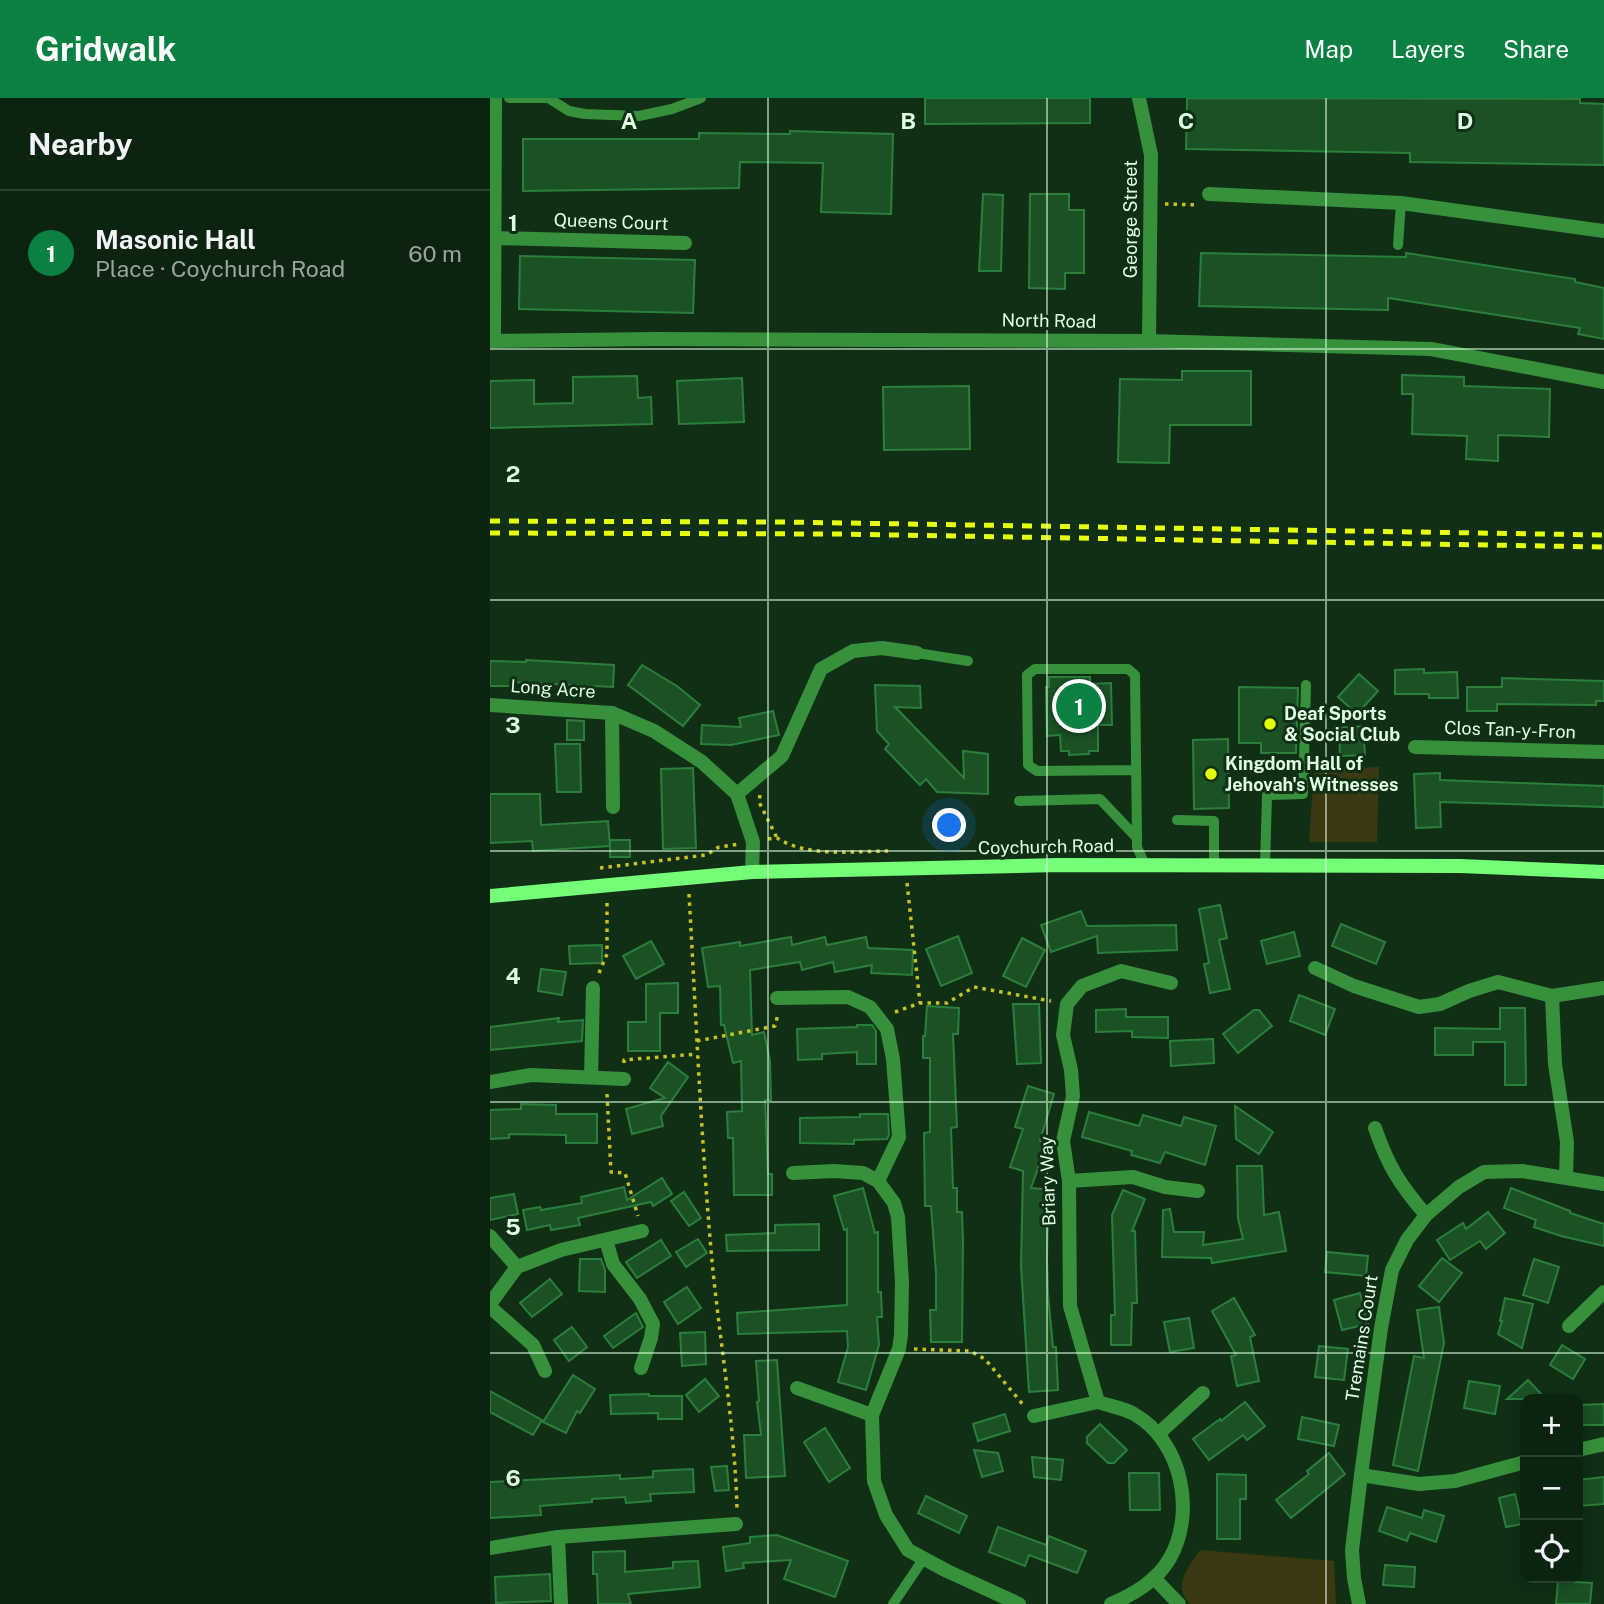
<!DOCTYPE html>
<html lang="en">
<head>
<meta charset="utf-8">
<style>
	:root { --surface:#0c2310; --page:#152b19; --text:#f1f3f6; --muted:#9aa49f; --line:#2c4030; --accent:#0b8043 }
	body { margin:0; font-family:"Public Sans",sans-serif; background:var(--page); color:var(--text) }
	.controls { position:absolute; right:21px; bottom:21px; display:grid; overflow:hidden; border-radius:14px; box-shadow:0 4px 18px #0003 }
	.controls button { width:63px; height:63px; display:grid; place-items:center; padding:0; border:0; border-bottom:2px solid var(--line); background:var(--surface); color:var(--text); font:35px sans-serif }
	.you { position:absolute; left:460px; top:728px; width:24px; height:24px; margin:-18px; border:5px solid #fff; border-radius:50%; background:#1a73e8; box-shadow:0 0 0 10px #1a73e833 }
	.badge { display:grid; place-items:center; width:46px; height:46px; border-radius:50%; background:var(--accent); color:#fff; font-size:23px; font-weight:700 }
	.pin { position:absolute; translate:-50% -50%; border:4px solid #fff; box-shadow:0 2px 7px #0006 }
	.list { margin:0; padding:0; list-style:none }
	h2 { display:flex; justify-content:space-between; align-items:center; height:91px; margin:0; padding:0 28px; font-size:30px }
	h2 small { font-size:23px; font-weight:400; color:var(--muted) }
	.list li { display:grid; grid-template-columns:46px 1fr auto; gap:21px; align-items:center; box-sizing:border-box; height:126px; padding:0 28px; border-top:2px solid var(--line) }
	.list b { display:block; font-size:26px; white-space:nowrap }
	.list p { margin:0; font-size:23px; white-space:nowrap; color:var(--muted) }
	.list em { font-size:23px; font-style:normal; color:var(--muted) }
	.icon { flex:none; width:38px; height:38px; fill:none; stroke:currentColor; stroke-width:2; stroke-linecap:round; stroke-linejoin:round }
	.map { position:relative; flex:none; width:1114px; height:1506px; overflow:hidden }
	header { display:flex; align-items:center; gap:42px; box-sizing:border-box; height:98px; padding:0 35px; background:var(--accent); color:#fff }
	header strong { font-size:33px }
	nav { display:flex; gap:38px; margin-inline-start:auto; font-size:24px }
	main { display:flex }
	aside { flex:1; background:var(--surface) }
	.map>svg:first-child { display:block }
</style>
</head>
<body>
<header>
<strong>Gridwalk</strong>
<nav><a>Map</a><a>Layers</a><a>Share</a></nav>
</header>
<main>
<aside>
<h2>Nearby<small></small></h2>
<ul class="list">
<li><span class="badge">1</span><div><b>Masonic Hall</b><p>Place · Coychurch Road</p></div><em>60 m</em></li>
</ul>
</aside>
<div class="map">
<svg width="1114" height="1506" viewBox="0 0 1114 1506">
	<rect width="100%" height="100%" fill="#102f15"/>
	<g fill="#3a3912">
		<polygon points="889,669 887,744 819,744 824,671"/>
		<path d="M710,1452L844,1463L846,1506H700C682,1488 698,1469 710,1452Z"/>
	</g>
	<g fill="#1a5226" stroke="#2b7f3c" stroke-width="2">
		<polygon points="435,0 600,0 600,25 435,26"/>
		<polygon points="697,0 1090,1 1090,5 1114,6 1114,67 920,64 920,55 696,51"/>
		<polygon points="300,33 403,36 401,116 331,114 333,65 250,64 249,90 33,93 33,41 209,41 209,35 300,36"/>
		<polygon points="493,96 513,97 511,173 489,173"/>
		<polygon points="540,96 579,96 579,112 594,112 594,175 575,175 575,191 539,190"/>
		<polygon points="711,155 916,159 916,155 1085,181 1085,184 1114,190 1114,241 1088,236 1090,230 898,200 898,212 709,208"/>
		<polygon points="30,158 205,162 203,215 29,211"/>
		<polygon points="692,273 761,273 761,327 680,327 679,365 628,364 630,281 692,282"/>
		<polygon points="912,277 974,279 974,288 1060,291 1059,339 1008,337 1008,363 976,361 977,338 922,336 923,296 912,296"/>
		<polygon points="147,278 148,300 161,299 162,326 0,330 0,283 44,282 44,306 83,305 83,279"/>
		<polygon points="252,280 254,324 189,326 187,283"/>
		<polygon points="479,288 480,351 394,352 393,289"/>
		<polygon points="36,562 124,567 123,589 23,584 23,588 0,588 0,563 36,564"/>
		<polygon points="152,567 187,588 210,607 193,628 138,587"/>
		<polygon points="934,571 934,575 967,574 968,600 939,600 939,596 905,596 905,572"/>
		<polygon points="869,576 888,593 867,616 848,599"/>
		<polygon points="559,579 600,579 600,586 621,585 622,627 608,627 608,653 599,653 599,656 579,657 579,653 571,653 570,637 557,638 556,589 559,589"/>
		<polygon points="1012,580 1114,583 1114,603 1106,603 1106,607 1007,606 1007,613 977,613 977,589 1012,589"/>
		<polygon points="385,587 430,588 431,610 405,609 474,680 473,653 498,656 498,696 447,694 436,681 430,687 395,651 399,646 387,633"/>
		<polygon points="749,589 808,590 806,655 771,655 771,645 749,645"/>
		<polygon points="283,613 289,637 241,647 211,646 212,627 251,629 249,620"/>
		<polygon points="77,622 94,623 94,642 77,642"/>
		<polygon points="873,628 875,657 850,658 849,630"/>
		<polygon points="738,641 739,710 704,711 703,642"/>
		<polygon points="65,646 90,646 91,694 67,694"/>
		<polygon points="203,670 206,750 173,751 171,671"/>
		<polygon points="950,675 950,682 1114,688 1114,709 950,704 951,729 926,730 924,676"/>
		<polygon points="0,696 50,696 51,727 118,723 120,748 43,753 42,743 0,745"/>
		<rect x="120" y="742" width="20" height="17"/>
		<polygon points="730,807 737,840 729,842 740,891 720,895 714,866 719,865 709,811"/>
		<polygon points="591,813 597,828 686,827 687,852 608,855 607,838 561,854 551,827"/>
		<polygon points="851,826 895,844 886,866 842,848"/>
		<polygon points="804,834 810,858 777,866 771,843"/>
		<polygon points="468,838 482,875 451,888 436,851"/>
		<polygon points="301,839 302,847 335,839 337,847 376,839 378,850 423,852 422,877 381,875 382,867 345,874 343,864 312,872 310,864 260,872 262,937 274,934 280,963 281,1002 275,1002 278,1076 282,1076 282,1097 244,1097 243,1040 238,1040 237,1014 252,1013 251,963 243,965 234,927 231,927 230,888 218,889 212,850 250,844 250,848"/>
		<polygon points="532,840 555,852 536,889 513,878"/>
		<polygon points="161,843 174,866 146,881 133,858"/>
		<polygon points="112,847 112,865 80,866 79,848"/>
		<polygon points="51,871 76,874 72,897 48,893"/>
		<polygon points="188,885 188,915 170,915 170,953 138,953 138,924 156,924 156,886"/>
		<polygon points="809,897 845,911 835,937 800,923"/>
		<polygon points="523,906 549,906 551,965 527,966"/>
		<polygon points="437,908 469,910 468,936 463,936 467,1029 461,1030 463,1090 467,1090 467,1114 472,1114 473,1142 472,1244 441,1244 440,1212 446,1212 446,1175 441,1108 435,1108 434,1035 440,1034 440,960 433,960 433,938 435,938"/>
		<polygon points="1010,910 1035,910 1036,987 1015,987 1015,944 983,944 983,957 945,957 945,930 1010,931"/>
		<polygon points="636,911 636,919 678,919 678,940 642,939 642,933 606,934 606,912"/>
		<polygon points="764,912 769,912 782,928 748,955 733,936"/>
		<polygon points="69,920 68,924 93,922 92,943 0,952 0,929"/>
		<polygon points="367,927 382,927 386,933 386,966 367,966 367,954 332,956 332,961 308,962 307,931 367,929"/>
		<polygon points="723,941 724,965 681,968 680,943"/>
		<polygon points="178,964 198,979 171,1018 173,1028 142,1036 136,1011 175,1000 160,990"/>
		<polygon points="538,988 564,996 550,1043 557,1045 541,1090 565,1092 564,1114 558,1114 557,1160 558,1196 563,1249 566,1249 568,1292 539,1294 531,1168 533,1073 520,1069 533,1031 525,1029"/>
		<polygon points="31,1006 66,1007 66,1016 107,1016 107,1045 76,1045 76,1037 19,1036 19,1040 0,1041 0,1012 31,1011"/>
		<polygon points="745,1008 783,1034 769,1056 746,1041"/>
		<polygon points="599,1014 649,1028 653,1017 691,1028 694,1019 726,1028 715,1067 675,1054 670,1065 641,1057 642,1053 592,1039"/>
		<polygon points="370,1016 398,1016 399,1037 397,1041 364,1042 364,1046 310,1045 310,1020 370,1019"/>
		<polygon points="747,1068 772,1068 774,1117 789,1114 796,1153 722,1165 721,1160 672,1159 673,1112 680,1111 684,1134 714,1134 713,1147 753,1141 748,1120"/>
		<polygon points="172,1080 182,1096 163,1108 161,1104 88,1120 90,1127 61,1132 60,1127 37,1132 33,1112 50,1109 51,1112 92,1105 91,1099 134,1089 137,1102"/>
		<polygon points="373,1090 385,1135 388,1134 388,1194 391,1194 392,1219 387,1219 389,1247 376,1292 348,1284 358,1249 357,1233 248,1236 247,1215 357,1207 357,1131 354,1132 344,1098"/>
		<polygon points="1021,1090 1080,1113 1080,1115 1114,1126 1114,1148 1071,1138 1044,1129 1046,1122 1014,1110"/>
		<polygon points="633,1092 655,1101 642,1133 645,1133 647,1205 642,1205 641,1247 621,1247 621,1217 625,1217 622,1117"/>
		<polygon points="194,1094 211,1120 199,1128 181,1103"/>
		<polygon points="24,1096 28,1116 0,1122 0,1100"/>
		<polygon points="998,1114 1015,1135 996,1151 990,1143 960,1162 947,1142 973,1125 976,1131"/>
		<polygon points="329,1126 329,1152 237,1153 236,1137 285,1135 285,1127"/>
		<polygon points="208,1141 217,1155 196,1169 186,1154"/>
		<polygon points="171,1142 181,1158 147,1180 136,1164"/>
		<polygon points="837,1154 878,1158 876,1178 835,1174"/>
		<polygon points="952,1160 972,1175 949,1204 929,1188"/>
		<polygon points="90,1161 111,1161 115,1172 115,1194 89,1193"/>
		<polygon points="1044,1161 1069,1169 1058,1205 1033,1197"/>
		<polygon points="60,1181 72,1196 42,1219 30,1205"/>
		<polygon points="197,1189 211,1210 188,1226 174,1204"/>
		<polygon points="870,1195 878,1226 852,1232 844,1202"/>
		<polygon points="744,1200 765,1237 760,1239 769,1283 747,1288 741,1258 746,1257 722,1213"/>
		<polygon points="1015,1200 1043,1206 1032,1250 1008,1236 1012,1223 1010,1223"/>
		<polygon points="949,1209 954,1245 928,1373 903,1367 924,1258 934,1260 927,1212"/>
		<polygon points="146,1215 153,1229 123,1250 114,1238"/>
		<polygon points="699,1220 704,1250 680,1254 674,1224"/>
		<polygon points="82,1229 97,1249 79,1263 64,1242"/>
		<polygon points="215,1234 216,1266 192,1268 190,1235"/>
		<polygon points="1072,1247 1095,1261 1083,1281 1060,1267"/>
		<polygon points="829,1248 858,1251 854,1282 825,1279"/>
		<polygon points="287,1262 295,1378 256,1380 254,1337 271,1337 267,1304 269,1303 266,1263"/>
		<polygon points="83,1277 105,1291 90,1315 87,1313 76,1335 53,1324"/>
		<polygon points="215,1281 229,1298 209,1314 196,1297"/>
		<polygon points="1038,1282 1056,1301 1017,1301"/>
		<polygon points="979,1283 1010,1288 1005,1316 974,1310"/>
		<polygon points="0,1293 52,1322 43,1337 0,1314"/>
		<polygon points="159,1296 159,1298 192,1298 192,1321 168,1321 168,1315 121,1316 120,1297"/>
		<polygon points="755,1304 775,1328 757,1342 753,1337 719,1362 703,1341 730,1321 731,1323"/>
		<polygon points="1114,1306 1114,1327 1089,1327 1088,1307"/>
		<polygon points="515,1316 520,1333 488,1343 483,1326"/>
		<polygon points="812,1319 849,1327 844,1348 808,1341"/>
		<polygon points="610,1326 637,1352 624,1365 618,1365 597,1345 597,1339"/>
		<polygon points="335,1330 360,1370 339,1384 314,1344"/>
		<polygon points="484,1352 508,1355 513,1373 492,1379"/>
		<polygon points="839,1355 855,1376 801,1420 786,1402 819,1376 817,1373"/>
		<polygon points="542,1359 573,1362 571,1382 544,1379"/>
		<polygon points="237,1368 239,1392 225,1393 221,1369"/>
		<polygon points="203,1371 204,1394 160,1396 161,1403 136,1405 135,1399 102,1401 102,1404 50,1408 51,1417 0,1420 0,1384 130,1377 130,1381 163,1379 163,1373"/>
		<polygon points="639,1375 669,1375 670,1412 640,1412"/>
		<polygon points="727,1376 756,1377 756,1401 750,1401 750,1441 727,1441"/>
		<polygon points="1114,1379 1114,1406 1088,1408 1088,1382"/>
		<polygon points="1025,1396 1032,1426 1016,1429 1009,1400"/>
		<polygon points="436,1398 477,1418 469,1435 428,1415"/>
		<polygon points="897,1409 932,1420 934,1412 954,1418 946,1444 920,1435 917,1443 889,1433"/>
		<polygon points="508,1429 556,1447 559,1438 596,1453 587,1475 539,1457 535,1468 499,1454"/>
		<polygon points="287,1437 358,1463 345,1499 294,1481 301,1462 253,1465 254,1470 236,1473 233,1449 260,1445 260,1439"/>
		<polygon points="135,1453 135,1474 183,1470 183,1464 208,1463 210,1489 138,1496 141,1506 108,1506 107,1476 103,1476 103,1454"/>
		<polygon points="895,1467 925,1469 924,1489 893,1487"/>
		<polygon points="60,1476 61,1503 6,1505 5,1479"/>
		<polygon points="1068,1483 1102,1485 1100,1506 1066,1506"/>
	</g>
	<g fill="none" stroke-linecap="round" stroke-linejoin="round">
		<g stroke="#cac127" stroke-width="3.5" stroke-dasharray="3.5 5" stroke-linecap="butt">
			<polyline points="675,106 709,107"/>
			<polyline points="270,697 269,704 287,740"/>
			<path d="M278,741L287,740C319,760 363,753 400,753"/>
			<polyline points="110,770 216,757 229,749 249,746"/>
			<polyline points="417,785 430,905"/>
			<path d="M199,796C206,918 211,1041 222,1163C230,1246 245,1329 247,1412"/>
			<polyline points="109,875 117,856 117,801"/>
			<polyline points="405,914 430,905 457,905 484,889 561,903"/>
			<polyline points="207,943 285,928 288,916"/>
			<polyline points="134,965 134,962 207,956"/>
			<polyline points="117,996 121,1074 135,1075 148,1118"/>
			<polyline points="424,1251 480,1253 495,1261 535,1309"/>
		</g>
		<g stroke="#37913c" stroke-width="10">
			<polyline points="19,0 60,0"/>
			<polyline points="60,1 79,13 95,16 149,18 182,11 211,0"/>
			<polyline points="908,147 911,105"/>
			<polyline points="427,555 478,563"/>
			<polyline points="646,672 547,673 538,667 537,577 545,571 638,571 645,577 647,740 647,749 655,767"/>
			<polyline points="529,703 610,701 647,740"/>
			<polyline points="687,722 724,723 724,768"/>
			<polyline points="775,768 777,697 813,696 816,587"/>
			<polyline points="403,1506 434,1460"/>
		</g>
		<g stroke="#37913c" stroke-width="14">
			<polyline points="649,0 661,57 659,243"/>
			<polyline points="719,96 911,105 1114,133"/>
			<polyline points="5,140 195,145"/>
			<polyline points="0,243 167,241 659,243 941,251 1114,284"/>
			<polyline points="4,243 5,0"/>
			<polyline points="0,607 122,615 164,633 212,664 247,696 263,744 262,774"/>
			<polyline points="122,615 123,709"/>
			<polyline points="925,649 1114,654"/>
			<polyline points="247,696 292,658 331,571 363,553 392,550 427,555"/>
			<polyline points="825,870 864,888 929,909 950,906 979,893 1008,884 1062,898 1114,890"/>
			<polyline points="1062,898 1065,966 1077,1044 1076,1078"/>
			<polyline points="287,900 358,899 380,909 397,931 403,961 409,1039 388,1083"/>
			<polyline points="101,979 103,890"/>
			<polyline points="0,984 41,977 134,981"/>
			<path d="M885,1030C898,1068 910,1087 936,1117"/>
			<polyline points="303,1075 344,1073 373,1075 388,1083 404,1105 408,1119 412,1184 411,1237 409,1251 382,1317 384,1383 396,1417 418,1452 457,1473 529,1506"/>
			<polyline points="579,1083 643,1079 675,1089 708,1093"/>
			<polyline points="0,1138 27,1169"/>
			<polyline points="116,1142 123,1166 150,1201 163,1226 161,1240 151,1270"/>
			<polyline points="0,1206 27,1169 71,1152 152,1133"/>
			<polyline points="0,1209 43,1247 55,1273"/>
			<polyline points="1079,1228 1114,1194"/>
			<polyline points="307,1290 382,1317"/>
			<polyline points="544,1318 608,1304"/>
			<polyline points="668,1336 713,1295"/>
			<polyline points="1088,1352 1114,1346"/>
			<polyline points="871,1377 929,1386 965,1383 1035,1364"/>
			<polyline points="68,1439 71,1506"/>
			<polyline points="0,1450 68,1439 246,1426"/>
			<polyline points="664,1480 689,1506"/>
			<path d="M621,1506C644,1496 667,1483 680,1460C706,1414 692,1343 644,1316C634,1310 619,1308 608,1304L580,1208L579,1083L573,1043L583,998L581,972L573,937L577,906L592,888L631,873L681,885"/>
			<polyline points="869,1506 864,1480 862,1452 871,1377 891,1230 902,1172 917,1142 936,1117 969,1089 994,1074 1032,1073 1114,1086"/>
		</g>
		<polyline stroke="#75ff79" stroke-width="14" points="0,798 262,774 569,767 970,768 1114,774"/>
		<g stroke="#e5ff0a" stroke-width="5" stroke-dasharray="10 9" stroke-linecap="butt">
			<polyline points="0,423 293,424 1114,437"/>
			<polyline points="0,435 346,436 1114,449"/>
		</g>
	</g>
	<path fill="none" stroke="#deffe2" stroke-width="2" stroke-opacity="0.55" d="M278,0V1506M557,0V1506M836,0V1506M0,251H1114M0,502H1114M0,753H1114M0,1004H1114M0,1255H1114"/>
	<g fill="#e5ff0a" stroke="#102f15" stroke-width="2.5">
		<circle cx="780" cy="626" r="7"/>
		<circle cx="721" cy="676" r="7"/>
	</g>
	<g text-anchor="middle" stroke-width="6" stroke-linejoin="round" paint-order="stroke">
		<g font-size="18" fill="#deffe2" stroke="#102f15">
			<text transform="translate(641 121) rotate(-90)" y="6">George Street</text>
			<text transform="translate(121 124) rotate(2)" y="6">Queens Court</text>
			<text transform="translate(559 223) rotate(1)" y="6">North Road</text>
			<text transform="translate(63 591) rotate(4)" y="6">Long Acre</text>
			<text transform="translate(1020 632) rotate(2)" y="6">Clos Tan-y-Fron</text>
			<text transform="translate(556 749) rotate(-1)" y="6">Coychurch Road</text>
			<text transform="translate(558 1083) rotate(-92)" y="6">Briary Way</text>
			<text transform="translate(872 1240) rotate(-81)" y="6">Tremains Court</text>
		</g>
		<g font-size="18" font-weight="bold" fill="#deffe2" stroke="#102f15" text-anchor="start">
			<text x="794" y="622">Deaf Sports<tspan x="794" dy="21">&amp; Social Club</tspan></text>
			<text x="735" y="672">Kingdom Hall of<tspan x="735" dy="21">Jehovah's Witnesses</tspan></text>
		</g>
	</g>
	<g font-size="23" text-anchor="middle" font-weight="bold" fill="#deffe2" stroke="#102f15" stroke-width="6" stroke-linejoin="round" paint-order="stroke">
		<text x="139" y="31">A</text>
		<text x="418" y="31">B</text>
		<text x="696" y="31">C</text>
		<text x="975" y="31">D</text>
		<text x="23" y="133">1</text>
		<text x="23" y="384">2</text>
		<text x="23" y="635">3</text>
		<text x="23" y="886">4</text>
		<text x="23" y="1137">5</text>
		<text x="23" y="1388">6</text>
	</g>
</svg>
<div class="controls">
<button>+</button>
<button>−</button>
<button><svg class="icon" aria-label="locate" viewBox="0 0 24 24"><circle cx="12" cy="12" r="6"/><path d="M12 2v4M12 18v4M2 12h4M18 12h4"/></svg></button>
</div>
<div class="you"></div>
<div class="pin badge" style="left:589px;top:608px">1</div>
</div>
</main>
</body>
</html>
